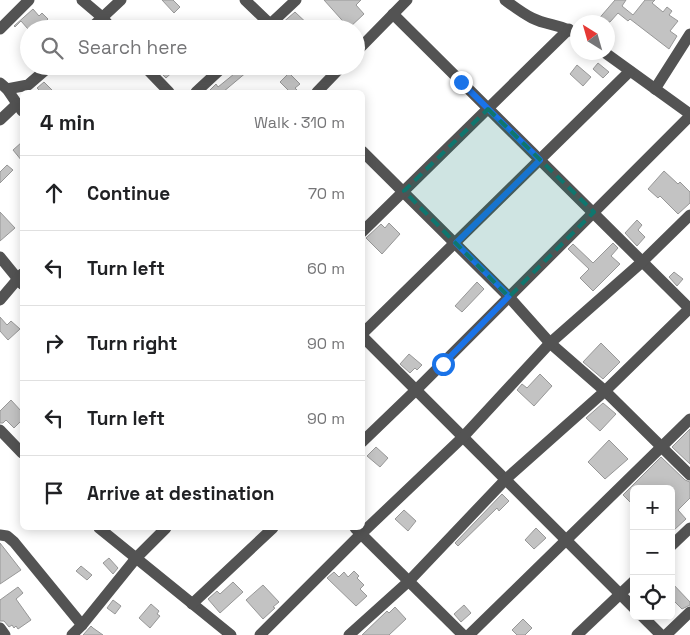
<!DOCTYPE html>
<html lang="en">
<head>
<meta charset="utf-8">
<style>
	:root { --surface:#fff; --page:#f2f2f2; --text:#202124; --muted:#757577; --line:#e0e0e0 }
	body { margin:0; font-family:"Space Grotesk",sans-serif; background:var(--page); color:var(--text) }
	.controls { position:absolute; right:15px; bottom:15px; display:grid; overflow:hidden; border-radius:8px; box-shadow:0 2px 12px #0003 }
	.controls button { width:45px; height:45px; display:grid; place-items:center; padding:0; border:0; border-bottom:1px solid var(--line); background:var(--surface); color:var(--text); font:25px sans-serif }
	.compass { position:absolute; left:570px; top:15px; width:45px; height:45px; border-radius:50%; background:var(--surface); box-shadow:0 2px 12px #0003; rotate:323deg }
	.stop { position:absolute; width:15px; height:15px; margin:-11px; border:4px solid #1a73e8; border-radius:50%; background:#fff }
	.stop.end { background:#1a73e8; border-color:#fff; box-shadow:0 1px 5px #0008 }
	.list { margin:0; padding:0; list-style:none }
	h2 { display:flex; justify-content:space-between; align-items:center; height:65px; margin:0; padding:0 20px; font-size:21px }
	h2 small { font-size:16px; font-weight:400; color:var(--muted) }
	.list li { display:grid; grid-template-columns:32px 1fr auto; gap:15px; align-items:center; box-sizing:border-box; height:75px; padding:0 20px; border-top:1px solid var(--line) }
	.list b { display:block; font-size:19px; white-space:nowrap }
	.list em { font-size:16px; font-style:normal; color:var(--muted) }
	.icon { flex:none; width:28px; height:28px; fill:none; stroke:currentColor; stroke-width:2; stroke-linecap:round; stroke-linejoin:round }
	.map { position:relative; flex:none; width:690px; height:635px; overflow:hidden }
	.search { position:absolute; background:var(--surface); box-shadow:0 2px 12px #0003; left:20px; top:20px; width:345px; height:55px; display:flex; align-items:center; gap:12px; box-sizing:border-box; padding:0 18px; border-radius:28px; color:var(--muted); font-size:19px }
	.panel { position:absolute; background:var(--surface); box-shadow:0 2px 12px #0003; left:20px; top:90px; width:345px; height:440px; border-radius:8px }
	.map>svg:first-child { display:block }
</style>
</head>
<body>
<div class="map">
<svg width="690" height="635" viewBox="0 0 690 635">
	<rect width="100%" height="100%" fill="#fff"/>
	<g fill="#c3c3c3" stroke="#979797">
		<polygon points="162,0 173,0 180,7 174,13"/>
		<polygon points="324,0 361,0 356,5 364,14 349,28"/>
		<polygon points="615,0 626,0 622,6 633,15 645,0 655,0 652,3 663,12 667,7 672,11 669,15 678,21 670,31 677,36 669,49 630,19 628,21 618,13 610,22 596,22"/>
		<polygon points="33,9 39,16 42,13 48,19 38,29 28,29 21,21 15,27 14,26"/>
		<polygon points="295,12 313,29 286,29 281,24"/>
		<polygon points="598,63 609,72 603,78 593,69"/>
		<polygon points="577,65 591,77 583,86 570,74"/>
		<polygon points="169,66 179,66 166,78 161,73"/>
		<polygon points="231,66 254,66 223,92 212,92 210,90 216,84 218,87 234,74 231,69"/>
		<polygon points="289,73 300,84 295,88 299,92 290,92 280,82"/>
		<polygon points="44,82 54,92 41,92 37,88"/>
		<polygon points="22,142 22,161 13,150"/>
		<polygon points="7,165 13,170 0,183 0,172"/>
		<polygon points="664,171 678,184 680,182 690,192 690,203 678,214 660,196 658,198 648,189"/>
		<polygon points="0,212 15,228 0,241"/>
		<polygon points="637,220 642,225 638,230 645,237 637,246 625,233"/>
		<polygon points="389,223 400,234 382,254 366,238 381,224 385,228"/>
		<polygon points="613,243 618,248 611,256 620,264 593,291 580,278 589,269 568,249 573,244 593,263"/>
		<polygon points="674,272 683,279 677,286 669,277"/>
		<polygon points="477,282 484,289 462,312 455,306"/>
		<polygon points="0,317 7,325 11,321 20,329 8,340 0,331"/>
		<polygon points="601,343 620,362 603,379 583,362"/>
		<polygon points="409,354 422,365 417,370 415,368 410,373 400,364"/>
		<polygon points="540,374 552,386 534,406 517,390 522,384 527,388"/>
		<polygon points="11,400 22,412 22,420 14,428 6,420 3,423 0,423 0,411"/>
		<polygon points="603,403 616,414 600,431 586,418"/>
		<polygon points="690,429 690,464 672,447"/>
		<polygon points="609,440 628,459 605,479 588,462"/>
		<polygon points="376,447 388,458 380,467 367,456"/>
		<polygon points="661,457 685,480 690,482 690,498 678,510 686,519 674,530 671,527 671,489 634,489 634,506 623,495"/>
		<polygon points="502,494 509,501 499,511 497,508 458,546 455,543"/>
		<polygon points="404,510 416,521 408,531 395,519"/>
		<polygon points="536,528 546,538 534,549 525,540"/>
		<polygon points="0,543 21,570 0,584"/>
		<polygon points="109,558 118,568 113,574 103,563"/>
		<polygon points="81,566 92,575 87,580 76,571"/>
		<polygon points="354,571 359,576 357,578 364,585 360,589 367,596 356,606 327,578 334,572 339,577 344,572 348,577"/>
		<polygon points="233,582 243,592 220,613 208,599 217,591 220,594"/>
		<polygon points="671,582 690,602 690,605 682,609 671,598"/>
		<polygon points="263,585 279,602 273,607 275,608 263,619 246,600"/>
		<polygon points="18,587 23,593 16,599 31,620 18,629 16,626 14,628 12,625 9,627 4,621 0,621 0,600"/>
		<polygon points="113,600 121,606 115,614 107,608"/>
		<polygon points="151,604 159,611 157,614 160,616 150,628 139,618"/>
		<polygon points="464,605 471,613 461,622 454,614"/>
		<polygon points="395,607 406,619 389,635 362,635 387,611 389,613"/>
		<polygon points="523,619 532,628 525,635 517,635 512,630"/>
		<polygon points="91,626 93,628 103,635 83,635"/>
	</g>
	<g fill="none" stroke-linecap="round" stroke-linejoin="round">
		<g stroke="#535353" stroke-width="11">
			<polyline points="82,0 102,17 112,29"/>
			<polyline points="245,0 270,24"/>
			<path d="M505,0C513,6 522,13 532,18C548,26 562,24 578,35"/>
			<polyline points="393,14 690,309"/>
			<polyline points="0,29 29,0"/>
			<polyline points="90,29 121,0"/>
			<polyline points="265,29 296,0"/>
			<polyline points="356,52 407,0"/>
			<polyline points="604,52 690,114"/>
			<polyline points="144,66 169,92"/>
			<polyline points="0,83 7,89 22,111"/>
			<polyline points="7,89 28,85 50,66"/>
			<polyline points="655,89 690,34"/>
			<polyline points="196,92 224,66"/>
			<polyline points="317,92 342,66"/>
			<polyline points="0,120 17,104"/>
			<polyline points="362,151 509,297 550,343 605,391 690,475"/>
			<polyline points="362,232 569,29"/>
			<polyline points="0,257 22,284"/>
			<polyline points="0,300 22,274"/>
			<polyline points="362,334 630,71"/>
			<polyline points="362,336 634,608"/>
			<polyline points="0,430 22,453"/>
			<polyline points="362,442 416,390 690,116"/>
			<polyline points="99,528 231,635"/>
			<polyline points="355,528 463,635"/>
			<polyline points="0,535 7,536 14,542 82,625"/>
			<polyline points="671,546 690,528"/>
			<polyline points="192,604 273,528"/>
			<polyline points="642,616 661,635"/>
			<polyline points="0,628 5,635"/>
			<polyline points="72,635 82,625 137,557 166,528"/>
			<polyline points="260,635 361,534 463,437 550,343 642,262 690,215"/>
			<polyline points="349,635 409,581 506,479 605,391 690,308"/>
			<polyline points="469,635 690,419"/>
			<polyline points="577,635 634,581"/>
			<polyline points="666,635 690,612"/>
		</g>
	</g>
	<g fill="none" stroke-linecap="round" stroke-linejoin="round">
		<polyline stroke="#1a73e8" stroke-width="6" points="443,364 509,296 456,243 540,160 461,82"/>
	</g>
	<path fill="#0f766e" fill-opacity="0.2" stroke="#0f766e" stroke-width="4" stroke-dasharray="10 6" stroke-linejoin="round" d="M488,109L594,212L509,297L404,191Z"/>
</svg>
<div class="controls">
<button>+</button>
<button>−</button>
<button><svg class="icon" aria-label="locate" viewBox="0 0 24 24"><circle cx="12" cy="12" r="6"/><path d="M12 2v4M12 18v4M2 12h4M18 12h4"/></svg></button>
</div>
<svg class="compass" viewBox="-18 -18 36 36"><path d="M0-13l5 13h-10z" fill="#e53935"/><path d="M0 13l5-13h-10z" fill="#757577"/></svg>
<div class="stop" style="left:443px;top:364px"></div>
<div class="stop end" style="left:461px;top:82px"></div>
<div class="search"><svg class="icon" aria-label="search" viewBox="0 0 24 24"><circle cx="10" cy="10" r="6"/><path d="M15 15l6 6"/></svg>Search here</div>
<section class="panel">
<h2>4 min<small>Walk · 310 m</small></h2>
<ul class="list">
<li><svg class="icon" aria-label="ahead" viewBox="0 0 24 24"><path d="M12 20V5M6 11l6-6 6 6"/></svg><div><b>Continue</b></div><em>70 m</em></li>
<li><svg class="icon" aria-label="left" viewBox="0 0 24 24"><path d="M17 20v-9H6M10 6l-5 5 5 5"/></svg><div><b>Turn left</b></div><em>60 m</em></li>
<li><svg class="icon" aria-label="right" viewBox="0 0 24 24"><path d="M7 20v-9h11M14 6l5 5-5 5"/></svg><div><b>Turn right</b></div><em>90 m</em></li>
<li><svg class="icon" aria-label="left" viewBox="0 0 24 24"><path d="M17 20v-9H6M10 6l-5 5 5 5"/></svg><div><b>Turn left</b></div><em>90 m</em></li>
<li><svg class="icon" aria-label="arrive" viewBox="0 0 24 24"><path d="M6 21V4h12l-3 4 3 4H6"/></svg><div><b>Arrive at destination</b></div></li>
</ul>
</section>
</div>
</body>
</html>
